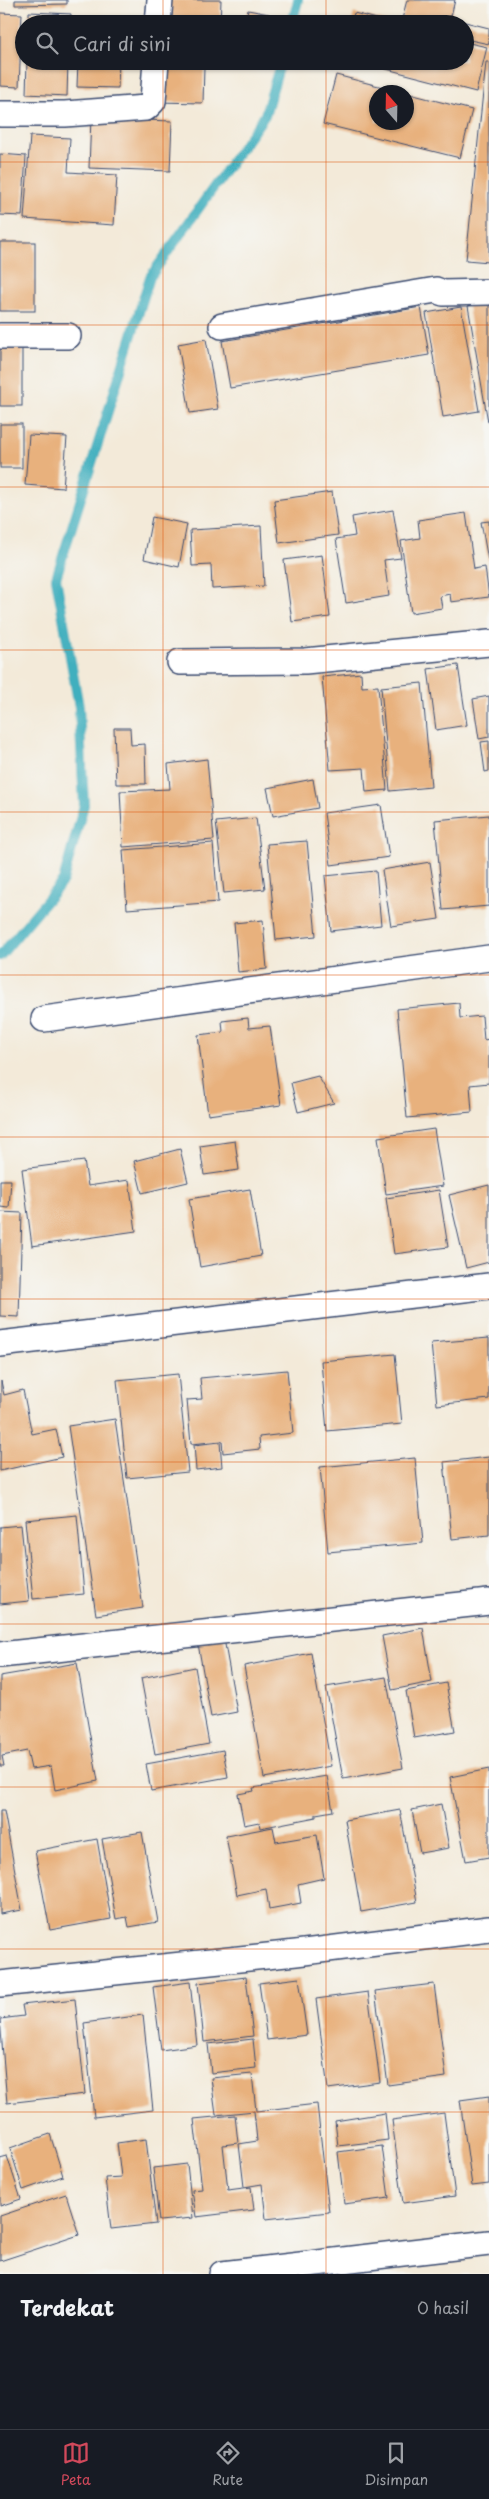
<!DOCTYPE html>
<html lang="id">
<head>
<meta charset="utf-8">
<style>
	:root { --surface:#171b24; --page:#20242c; --text:#f1f3f6; --muted:#9ea1a6; --line:#363941; --accent:#d1495b }
	body { margin:0; font-family:"Playpen Sans",sans-serif; background:var(--page); color:var(--text) }
	.compass { position:absolute; left:369px; top:85px; width:45px; height:45px; border-radius:50%; background:var(--surface); box-shadow:0 1px 4px #0004; rotate:340deg }
	.list { margin:0; padding:0; list-style:none }
	h2 { display:flex; justify-content:space-between; align-items:center; height:65px; margin:0; padding:0 20px; font-size:21px }
	h2 small { font-size:16px; font-weight:400; color:var(--muted) }
	.icon { flex:none; width:28px; height:28px; fill:none; stroke:currentColor; stroke-width:2; stroke-linecap:round; stroke-linejoin:round }
	.map { position:relative; flex:none; width:489px; height:2274px; overflow:hidden }
	.search { position:absolute; background:var(--surface); box-shadow:0 1px 4px #0004; left:15px; right:15px; top:15px; height:55px; display:flex; align-items:center; gap:12px; box-sizing:border-box; padding:0 18px; border-radius:28px; color:var(--muted); font-size:19px }
	.sheet { height:155px; background:var(--surface) }
	nav { display:flex; justify-content:space-around; align-items:center; box-sizing:border-box; height:70px; border-top:1px solid var(--line); background:var(--surface); font-size:14px; color:var(--muted) }
	nav a { display:grid; justify-items:center; gap:2px }
	nav .on { color:var(--accent) }
	.map>svg:first-child { display:block }
</style>
</head>
<body>
<div class="map">
<svg width="489" height="2274" viewBox="0 0 489 2274">
	<rect width="100%" height="100%" fill="#f6f6f2"/>
	<filter id="ink" filterUnits="userSpaceOnUse"><feTurbulence type="fractalNoise" baseFrequency=".02" numOctaves="2"/><feDisplacementMap in="SourceGraphic" scale="10" xChannelSelector="R" yChannelSelector="G"/><feConvolveMatrix kernelMatrix="1 2 1 2 8 2 1 2 1" color-interpolation-filters="sRGB"/></filter>
	<filter id="wash" filterUnits="userSpaceOnUse"><feTurbulence type="fractalNoise" baseFrequency=".0096" numOctaves="4" result="noise"/><feDisplacementMap in="SourceGraphic" scale="20" xChannelSelector="R" yChannelSelector="G"/><feGaussianBlur stdDeviation="1.12" result="paint"/><feColorMatrix in="noise" values="0 0 0 0 0 0 0 0 0 0 0 0 0 0 0 0 0 1.4 0 .05"/><feComposite in="paint" operator="in"/></filter>
	<g filter="url(#wash)">
		<rect width="100%" height="100%" fill="#f3ead9"/>
		<g fill="none" stroke-linecap="round" stroke-linejoin="round">
			<g stroke="#41afbe" stroke-width="10">
				<polyline points="292,24 298,0"/>
				<polyline points="0,956 63,881 84,805 79,707 56,578 150,277 265,115 281,61"/>
			</g>
		</g>
		<g id="blocks">
			<g fill="#e8b17d">
				<polygon points="15,0 67,0 67,4 15,5"/>
				<polygon points="165,0 221,0 220,24 164,24"/>
				<polygon points="407,0 455,0 449,24 401,23"/>
				<polygon points="248,10 269,14 267,24 245,24"/>
				<polygon points="29,12 71,14 70,24 29,24"/>
				<polygon points="0,13 22,14 19,87 0,86"/>
				<polygon points="354,13 392,23 392,24 351,24"/>
				<polygon points="465,22 489,28 489,44 465,39"/>
				<polygon points="465,42 487,47 476,92 359,62 465,61"/>
				<polygon points="27,61 68,61 67,96 26,94"/>
				<polygon points="78,61 119,61 118,88 77,87"/>
				<polygon points="486,62 489,62 489,262 466,260"/>
				<polygon points="159,65 204,67 203,103 157,102"/>
				<polygon points="336,75 402,92 376,92 376,122 406,122 406,93 472,110 460,158 323,124"/>
				<polygon points="91,118 172,121 170,171 89,168"/>
				<polygon points="30,136 70,138 68,172 117,175 114,225 24,219"/>
				<polygon points="0,154 26,156 22,216 0,215"/>
				<rect x="0" y="242" width="35" height="69"/>
				<polygon points="489,302 489,422 488,422 468,306"/>
				<polygon points="421,307 429,355 230,388 222,341"/>
				<polygon points="461,307 479,411 443,417 426,313"/>
				<polygon points="206,339 218,409 190,413 178,344"/>
				<rect x="0" y="343" width="22" height="63"/>
				<rect x="0" y="424" width="22" height="44"/>
				<polygon points="29,435 67,437 63,488 25,485"/>
				<polygon points="332,492 338,535 279,543 274,500"/>
				<polygon points="393,510 401,558 384,560 389,596 346,603 336,539 355,536 352,517"/>
				<polygon points="466,513 474,569 485,567 489,597 451,602 450,594 440,596 442,608 411,613 401,541 420,538 418,520"/>
				<polygon points="152,517 187,524 179,567 144,559"/>
				<polygon points="489,521 489,560 488,560 481,522"/>
				<polygon points="261,526 264,586 212,589 211,565 192,566 190,530"/>
				<polygon points="322,555 330,617 292,622 284,560"/>
				<polygon points="458,665 467,725 436,730 428,669"/>
				<polygon points="361,673 362,687 378,686 387,790 366,792 364,768 330,770 322,677"/>
				<polygon points="422,683 431,787 390,791 381,687"/>
				<polygon points="489,696 489,737 479,739 473,699"/>
				<polygon points="114,728 130,728 131,745 145,744 146,784 116,784"/>
				<polygon points="489,741 489,771 485,772 481,742"/>
				<polygon points="207,759 214,840 123,847 120,791 170,789 168,764"/>
				<polygon points="313,779 318,808 273,816 267,788"/>
				<polygon points="381,805 389,857 331,865 324,813"/>
				<polygon points="489,815 489,906 443,910 435,820"/>
				<polygon points="256,818 265,889 224,893 216,822"/>
				<polygon points="307,841 316,936 276,940 267,844"/>
				<polygon points="213,843 218,902 127,909 123,850"/>
				<polygon points="430,862 439,919 391,926 382,870"/>
				<polygon points="376,871 381,925 331,931 325,876"/>
				<polygon points="263,920 267,969 238,972 234,923"/>
				<polygon points="459,1003 460,1018 482,1016 484,1040 489,1039 489,1083 470,1085 472,1112 407,1118 397,1009"/>
				<polygon points="248,1018 249,1028 270,1026 281,1105 208,1115 198,1035 223,1032 222,1021"/>
				<polygon points="318,1076 334,1103 298,1112 291,1083"/>
				<polygon points="434,1129 443,1186 386,1194 378,1137"/>
				<polygon points="235,1141 239,1170 204,1175 200,1146"/>
				<polygon points="180,1149 188,1182 142,1193 134,1161"/>
				<polygon points="84,1161 88,1186 129,1180 136,1231 32,1246 22,1169"/>
				<polygon points="0,1180 11,1180 9,1208 0,1207"/>
				<polygon points="489,1185 489,1262 466,1268 449,1195"/>
				<polygon points="250,1189 261,1256 200,1267 189,1199"/>
				<polygon points="439,1190 448,1247 394,1254 386,1198"/>
				<polygon points="0,1212 22,1213 19,1317 0,1316"/>
				<polygon points="489,1338 489,1399 437,1405 431,1343"/>
				<polygon points="395,1354 402,1424 327,1431 321,1361"/>
				<polygon points="287,1370 293,1433 259,1437 260,1449 223,1453 222,1441 191,1444 187,1400 202,1399 200,1378"/>
				<polygon points="178,1374 188,1472 127,1478 117,1380"/>
				<polygon points="1,1381 4,1395 23,1390 32,1434 56,1429 62,1457 0,1471"/>
				<polygon points="115,1419 143,1608 96,1615 68,1426"/>
				<polygon points="220,1442 222,1467 196,1470 194,1445"/>
				<polygon points="489,1457 489,1535 452,1539 444,1462"/>
				<polygon points="415,1458 423,1543 328,1552 320,1467"/>
				<polygon points="77,1515 84,1594 33,1599 25,1520"/>
				<polygon points="21,1525 29,1601 0,1604 0,1527"/>
				<polygon points="423,1628 432,1682 392,1690 382,1636"/>
				<polygon points="223,1633 237,1712 211,1717 197,1638"/>
				<polygon points="311,1653 331,1766 264,1778 244,1666"/>
				<polygon points="77,1663 98,1781 55,1790 51,1766 31,1769 27,1751 2,1756 4,1766 0,1766 0,1676"/>
				<polygon points="195,1667 209,1744 155,1754 141,1678"/>
				<polygon points="386,1677 403,1768 343,1779 326,1687"/>
				<polygon points="446,1683 455,1731 414,1738 406,1691"/>
				<polygon points="223,1750 228,1777 151,1791 146,1764"/>
				<polygon points="489,1769 489,1857 466,1861 450,1777"/>
				<polygon points="327,1776 333,1811 316,1814 316,1817 260,1828 259,1822 244,1825 238,1794 254,1791 253,1788"/>
				<polygon points="441,1804 449,1848 420,1853 412,1810"/>
				<polygon points="400,1810 417,1902 361,1912 345,1820"/>
				<polygon points="0,1811 4,1811 22,1910 0,1914"/>
				<polygon points="273,1827 276,1842 317,1835 324,1878 298,1884 301,1903 269,1909 266,1889 237,1895 226,1836"/>
				<polygon points="142,1832 158,1922 129,1927 127,1917 116,1919 102,1839"/>
				<polygon points="97,1839 111,1919 50,1930 35,1851"/>
				<polygon points="246,1977 253,2036 204,2042 198,1983"/>
				<polygon points="299,1978 307,2035 267,2040 259,1983"/>
				<polygon points="190,1982 197,2045 161,2050 153,1987"/>
				<polygon points="434,1984 446,2077 388,2085 375,1991"/>
				<polygon points="368,1992 380,2082 328,2089 316,1999"/>
				<polygon points="75,1999 85,2094 7,2103 0,2019 24,2016 22,2005"/>
				<polygon points="143,2015 153,2110 94,2117 84,2023"/>
				<polygon points="253,2039 256,2068 211,2073 208,2044"/>
				<polygon points="252,2074 256,2111 317,2104 329,2212 266,2219 262,2184 244,2187 239,2144 257,2141 254,2111 216,2115 211,2078"/>
				<polygon points="489,2096 489,2184 472,2186 460,2100"/>
				<polygon points="385,2113 388,2140 338,2146 335,2121"/>
				<polygon points="444,2113 455,2196 403,2203 392,2120"/>
				<polygon points="235,2115 238,2143 223,2145 228,2190 251,2187 254,2210 196,2217 192,2190 202,2189 194,2119"/>
				<polygon points="50,2134 63,2176 23,2190 10,2148"/>
				<polygon points="146,2139 156,2224 111,2229 105,2178 121,2177 117,2143"/>
				<polygon points="382,2146 389,2198 344,2204 338,2152"/>
				<polygon points="7,2156 21,2199 0,2206 0,2158"/>
				<polygon points="187,2164 193,2218 159,2221 153,2168"/>
				<polygon points="66,2194 79,2235 0,2261 0,2216"/>
			</g>
		</g>
	</g>
	<g filter="url(#ink)">
		<use href="#blocks" fill-opacity="0" stroke="#3b4b70" stroke-width="1"/>
		<g fill="none" stroke-linecap="round" stroke-linejoin="round">
			<g stroke="#3b4b70" stroke-width="28">
				<g id="minor">
					<polyline points="158,24 160,0"/>
					<polyline points="0,114 65,114 146,108 153,101 156,61"/>
					<polyline points="222,326 436,290 443,293 489,292"/>
					<polyline points="0,336 68,336"/>
					<polyline points="180,662 305,661 489,643"/>
					<polyline points="44,1019 489,958"/>
					<polyline points="0,1344 489,1286"/>
					<polyline points="0,1655 489,1602"/>
					<polyline points="0,1984 296,1953 489,1929"/>
					<polyline points="222,2274 489,2243"/>
				</g>
			</g>
			<use href="#minor" stroke="#fff" stroke-width="25"/>
		</g>
	</g>
	<path fill="none" stroke="#de5710" stroke-width="1" stroke-opacity="0.55" d="M163,0V24M326,0V24M163,61V2274M326,61V2274M0,162H489M0,325H489M0,487H489M0,650H489M0,812H489M0,975H489M0,1137H489M0,1299H489M0,1462H489M0,1624H489M0,1787H489M0,1949H489M0,2112H489"/>
</svg>
<svg class="compass" viewBox="-18 -18 36 36"><path d="M0-13l5 13h-10z" fill="#e53935"/><path d="M0 13l5-13h-10z" fill="#9ea1a6"/></svg>
<div class="search"><svg class="icon" aria-label="search" viewBox="0 0 24 24"><circle cx="10" cy="10" r="6"/><path d="M15 15l6 6"/></svg>Cari di sini</div>
</div>
<section class="sheet">
<h2>Terdekat<small>0 hasil</small></h2>
<ul class="list">
</ul>
</section>
<nav>
<a class="on"><svg class="icon" aria-label="map" viewBox="0 0 24 24"><path d="M3 6l6-2 6 2 6-2v14l-6 2-6-2-6 2zM9 4v14M15 6v14"/></svg>Peta</a>
<a><svg class="icon" aria-label="directions" viewBox="0 0 24 24"><path d="M12 3l9 9-9 9-9-9zM9 14v-3h6M13 9l2 2-2 2"/></svg>Rute</a>
<a><svg class="icon" aria-label="saved" viewBox="0 0 24 24"><path d="M7 4h10v16l-5-4-5 4z"/></svg>Disimpan</a>
</nav>
</body>
</html>
